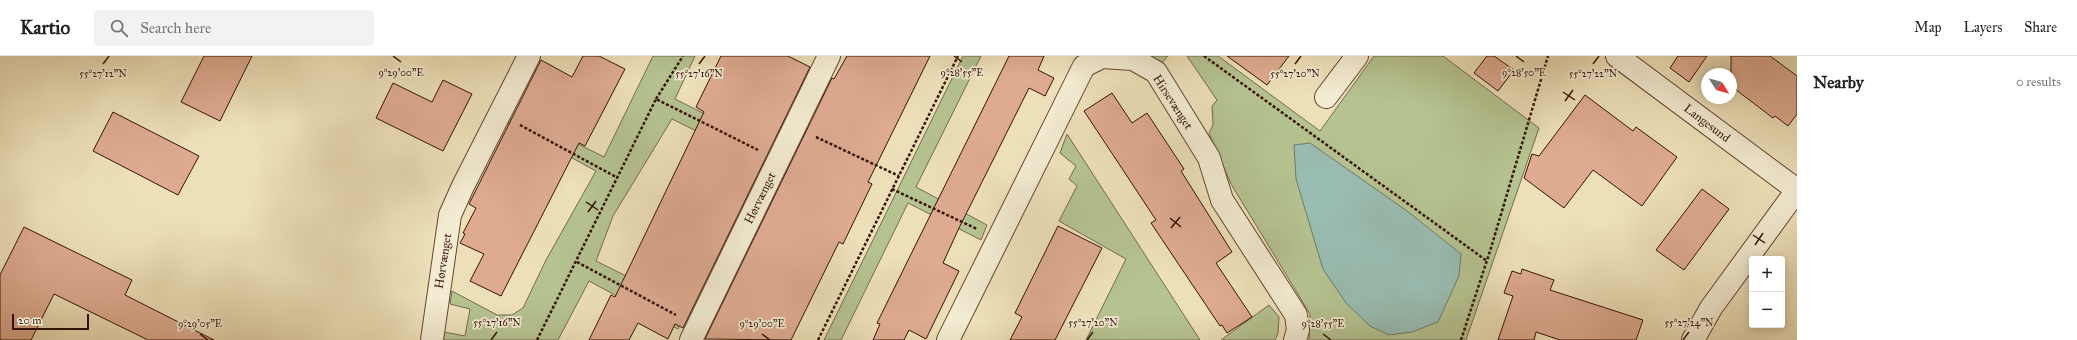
<!DOCTYPE html>
<html lang="en">
<head>
<meta charset="utf-8">
<style>
	:root { --surface:#fff; --page:#f2f2f2; --text:#222; --muted:#767676; --line:#e0e0e0 }
	body { margin:0; font-family:"IM FELL Great Primer",serif; background:var(--page); color:var(--text) }
	.controls { position:absolute; right:12px; bottom:12px; display:grid; overflow:hidden; border-radius:4px; box-shadow:0 2px 10px #0003 }
	.controls button { width:36px; height:36px; display:grid; place-items:center; padding:0; border:0; border-bottom:1px solid var(--line); background:var(--surface); color:var(--text); font:20px sans-serif }
	.compass { position:absolute; left:1701px; top:12px; width:36px; height:36px; border-radius:50%; background:var(--surface); box-shadow:0 2px 10px #0003; rotate:127deg }
	.scale { position:absolute; left:12px; bottom:10px; width:77px; box-sizing:border-box; padding-left:4px; border:2px solid #351306; border-top:0; font-size:11px; line-height:14px; white-space:nowrap; color:#351306; -webkit-text-stroke:3px #f3ebd2; paint-order:stroke }
	.list { margin:0; padding:0; list-style:none }
	h2 { display:flex; justify-content:space-between; align-items:center; height:52px; margin:0; padding:0 16px; font-size:17px }
	h2 small { font-size:13px; font-weight:400; color:var(--muted) }
	.icon { flex:none; width:22px; height:22px; fill:none; stroke:currentColor; stroke-width:2; stroke-linecap:round; stroke-linejoin:round }
	.map { position:relative; flex:none; width:1797px; height:284px; overflow:hidden }
	header { display:flex; align-items:center; gap:24px; box-sizing:border-box; height:56px; padding:0 20px; background:var(--surface); border-bottom:1px solid var(--line) }
	header strong { font-size:19px }
	nav { display:flex; gap:22px; margin-inline-start:auto; font-size:14px }
	.search { width:280px; height:36px; background:var(--page); display:flex; align-items:center; gap:10px; box-sizing:border-box; padding:0 14px; border-radius:4px; color:var(--muted); font-size:15px }
	main { display:flex }
	aside { flex:1; background:var(--surface) }
	.map>svg:first-child { display:block }
</style>
</head>
<body>
<header>
<strong>Kartio</strong>
<div class="search"><svg class="icon" aria-label="search" viewBox="0 0 24 24"><circle cx="10" cy="10" r="6"/><path d="M15 15l6 6"/></svg>Search here</div>
<nav><a>Map</a><a>Layers</a><a>Share</a></nav>
</header>
<main>
<div class="map">
<svg width="1797" height="284" viewBox="0 0 1797 284">
	<rect width="100%" height="100%" fill="#ede0b9"/>
	<filter id="stains"><feTurbulence type="fractalNoise" baseFrequency=".005" numOctaves="4"/><feColorMatrix values="0 0 0 0 .2 0 0 0 0 .09 0 0 0 0 .02 0 0 0 .5 -.17"/></filter>
	<radialGradient id="worn" r=".72"><stop offset=".6" stop-color="#630" stop-opacity="0"/><stop offset="1" stop-color="#630" stop-opacity=".3"/></radialGradient>
	<g fill="#b5c391" stroke="#756b4c">
		<polygon points="653,0 695,0 675,43 768,90 761,107 672,63 613,160 596,205 688,251 678,273 589,225 558,284 443,284 444,276 465,280 470,253 450,248 452,235 497,259 512,259 523,252 546,204 596,115 504,65 509,53 604,101"/>
		<polygon points="963,0 981,0 916,131 987,169 981,184 908,147 841,284 824,284"/>
		<polygon points="1150,0 1168,0 1161,8"/>
		<polygon points="1187,0 1218,0 1320,75 1374,0 1443,0 1539,72 1466,284 1309,284 1310,258 1231,128 1209,77 1213,69 1212,50 1217,44"/>
		<polygon points="1067,78 1200,284 1086,284 1126,203 1059,165 1077,130 1069,123 1076,110 1060,97"/>
		<polygon points="1269,249 1279,261 1278,277 1275,284 1221,284"/>
	</g>
	<polygon fill="#99bdb2" stroke="#71796d" points="1310,87 1407,155 1461,198 1459,220 1438,266 1412,276 1389,279 1370,270 1346,247 1323,213 1296,123 1294,89"/>
	<g fill="#deab91" stroke="#351306">
		<polygon points="204,0 252,0 220,65 181,46"/>
		<polygon points="583,0 599,0 625,13 585,90 579,87 501,240 470,225 484,198 460,187 465,178 463,177 476,152 469,148 541,4 572,21"/>
		<polygon points="721,0 788,0 810,11 683,272 675,268 668,283 638,267 629,284 589,284 611,239 615,241 704,56 696,51"/>
		<polygon points="847,0 930,0 868,126 872,128 843,188 839,186 791,284 705,283 832,22 834,23"/>
		<polygon points="1009,0 1044,0 1038,14 1054,22 1045,40 1029,32 959,172 943,207 959,215 926,283 909,274 904,284 873,284 880,268 877,267"/>
		<polygon points="1227,0 1289,0 1267,29"/>
		<polygon points="1487,0 1494,0 1514,14 1498,35 1474,17"/>
		<polygon points="1678,0 1707,0 1689,26 1670,12"/>
		<polygon points="1731,0 1770,0 1797,20 1797,58 1788,70 1775,60 1773,62 1731,30"/>
		<polygon points="443,24 472,38 443,95 376,62 393,27 432,46"/>
		<polygon points="1112,37 1132,67 1147,57 1184,113 1181,115 1232,196 1216,207 1252,261 1227,277 1222,269 1220,270 1151,167 1156,164 1084,55"/>
		<polygon points="1585,39 1633,75 1636,71 1677,101 1642,150 1593,114 1564,152 1524,122 1532,98 1539,100"/>
		<polygon points="113,56 199,100 178,139 93,95"/>
		<polygon points="1702,133 1729,153 1684,214 1656,194"/>
		<polygon points="1058,170 1102,192 1055,284 1010,284 1022,261 1015,257"/>
		<polygon points="24,171 132,224 125,239 214,284 148,284 54,238 31,284 0,284 0,219"/>
		<polygon points="1522,213 1554,224 1550,234 1643,264 1636,284 1560,284 1536,276 1534,284 1498,284 1513,240 1504,237 1512,215 1521,218"/>
	</g>
	<g fill="none" stroke-linecap="round" stroke-linejoin="round">
		<g stroke="#634633" stroke-width="24">
			<g id="minor">
				<polyline points="1617,0 1797,134"/>
				<polyline points="1326,41 1357,0"/>
				<polyline points="432,284 450,159 463,130 529,0"/>
				<polyline points="691,284 829,0"/>
				<polyline points="948,284 1084,10 1102,1 1133,3 1156,16 1209,102 1222,144 1296,259 1298,274 1295,284"/>
				<polyline points="1693,284 1711,252 1797,134"/>
			</g>
		</g>
		<g stroke="#351306" stroke-width="2.5" stroke-dasharray="3 2" stroke-linecap="butt">
			<polyline points="1204,0 1487,205"/>
			<polyline points="656,43 683,0"/>
			<polyline points="520,69 618,122"/>
			<polyline points="816,81 899,120"/>
			<polyline points="892,133 977,173"/>
			<polyline points="577,206 676,259"/>
			<polyline points="537,284 656,43 758,94"/>
			<polyline points="818,284 958,0"/>
			<polyline points="1461,284 1491,192 1548,0"/>
		</g>
		<use href="#minor" stroke="#f3ebd2" stroke-width="22"/>
	</g>
	<path fill="none" stroke="#351306" stroke-width="1.5" d="M393,0L401,6M954,0L962,6M1516,0L1524,6M103,8L109,0M699,8L705,0M1295,8L1301,0M1593,8L1599,0M1563,36L1575,44M1565,45L1573,34M586,146L598,154M588,156L596,145M1170,162L1181,171M1171,172L1180,161M1753,179L1765,187M1755,189L1763,177M200,278L208,284M762,278L770,284M1323,278L1331,284M491,284L497,276M1087,284L1093,276M1683,284L1689,276"/>
	<g text-anchor="middle" stroke-width="3.5" stroke-linejoin="round" paint-order="stroke">
		<g font-size="12" fill="#351306" stroke="#f3ebd2">
			<text transform="translate(1173 46) rotate(57)" y="4">Hirsevænget</text>
			<text transform="translate(1707 67) rotate(37)" y="4">Langesund</text>
			<text transform="translate(760 142) rotate(-64)" y="4">Hørvænget</text>
			<text transform="translate(443 205) rotate(-81)" y="4">Hørvænget</text>
		</g>
	</g>
	<g font-size="10" text-anchor="middle" fill="#351306" stroke="#f3ebd2" stroke-width="3.5" stroke-linejoin="round" paint-order="stroke">
		<text x="1524" y="20">9°28'50"E</text>
		<text x="401" y="20">9°29'00"E</text>
		<text x="962" y="20">9°28'55"E</text>
		<text x="103" y="21">55°27'12"N</text>
		<text x="699" y="21">55°27'16"N</text>
		<text x="1295" y="21">55°27'20"N</text>
		<text x="1593" y="21">55°27'22"N</text>
		<text x="497" y="270">55°27'16"N</text>
		<text x="1093" y="270">55°27'20"N</text>
		<text x="1689" y="270">55°27'24"N</text>
		<text x="200" y="271">9°29'05"E</text>
		<text x="762" y="271">9°29'00"E</text>
		<text x="1323" y="271">9°28'55"E</text>
	</g>
	<rect width="100%" height="100%" filter="url(#stains)"/>
	<rect width="100%" height="100%" fill="url(#worn)"/>
</svg>
<div class="controls">
<button>+</button>
<button>−</button>
</div>
<svg class="compass" viewBox="-18 -18 36 36"><path d="M0-13l5 13h-10z" fill="#e53935"/><path d="M0 13l5-13h-10z" fill="#767676"/></svg>
<div class="scale">20 m</div>
</div>
<aside>
<h2>Nearby<small>0 results</small></h2>
<ul class="list">
</ul>
</aside>
</main>
</body>
</html>
